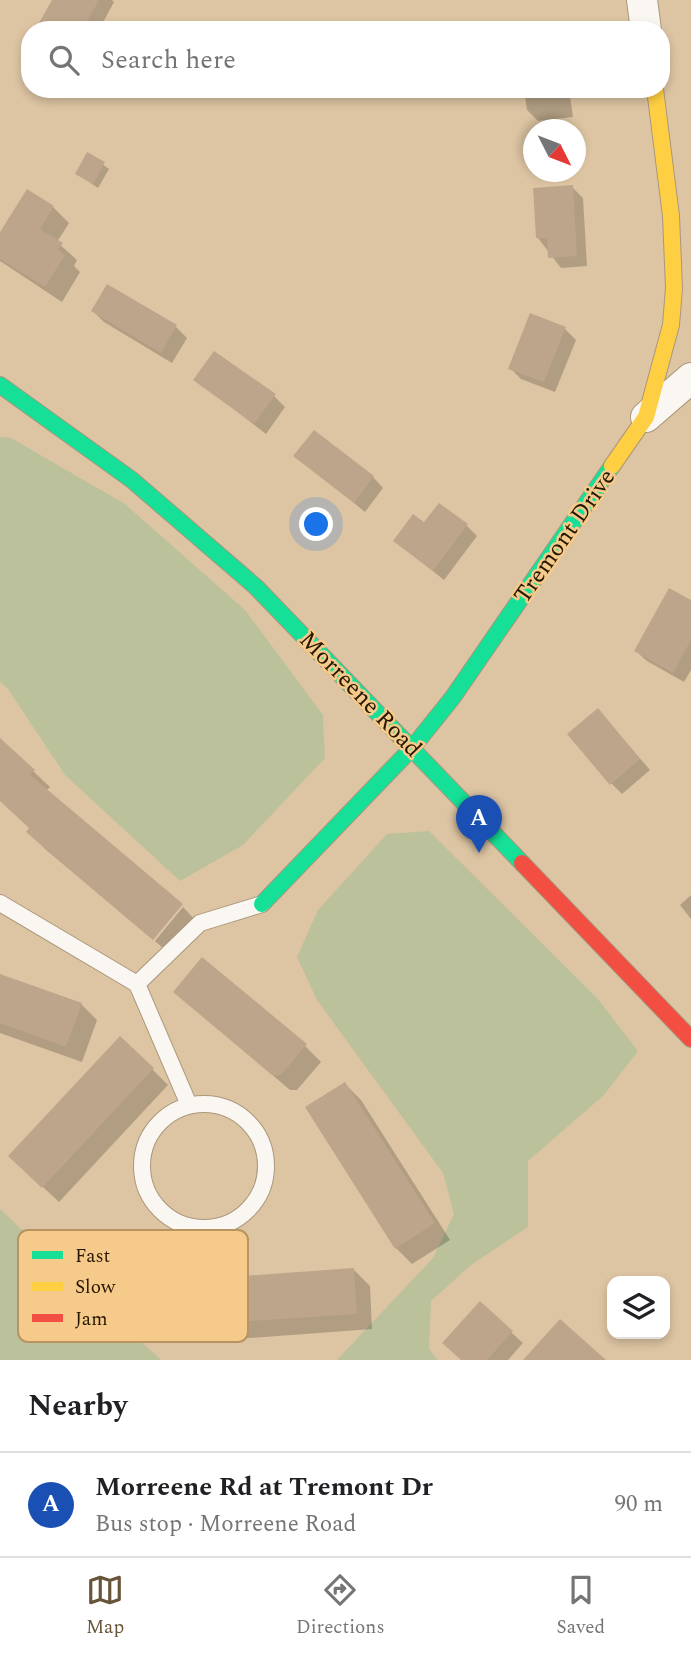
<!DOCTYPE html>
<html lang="en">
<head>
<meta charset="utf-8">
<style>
	:root { --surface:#fff; --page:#f2f2f2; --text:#202124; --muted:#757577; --line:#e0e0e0; --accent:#675439 }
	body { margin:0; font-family:Spectral,serif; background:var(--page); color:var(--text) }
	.controls { position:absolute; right:21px; bottom:21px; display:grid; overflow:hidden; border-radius:14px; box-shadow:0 4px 10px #0003 }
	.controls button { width:63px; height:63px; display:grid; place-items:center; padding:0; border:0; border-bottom:2px solid var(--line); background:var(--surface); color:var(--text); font:35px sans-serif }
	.compass { position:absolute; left:523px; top:119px; width:63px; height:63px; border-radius:50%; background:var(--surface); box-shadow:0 4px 10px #0003; rotate:132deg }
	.you { position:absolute; left:317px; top:525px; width:24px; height:24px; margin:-18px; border:5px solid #fff; border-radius:50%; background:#1a73e8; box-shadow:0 0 0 10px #1a73e833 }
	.badge { display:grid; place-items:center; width:46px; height:46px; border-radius:50%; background:var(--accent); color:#fff; font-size:23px; font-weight:700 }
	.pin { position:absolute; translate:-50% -58px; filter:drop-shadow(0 2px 4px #0008) }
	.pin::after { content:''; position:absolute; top:37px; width:24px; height:21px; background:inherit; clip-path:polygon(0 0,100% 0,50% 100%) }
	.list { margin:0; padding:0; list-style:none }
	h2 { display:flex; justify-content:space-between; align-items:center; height:91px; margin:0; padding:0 28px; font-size:30px }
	h2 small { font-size:23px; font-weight:400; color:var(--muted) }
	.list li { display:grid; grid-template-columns:46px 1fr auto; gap:21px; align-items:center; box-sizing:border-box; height:105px; padding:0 28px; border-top:2px solid var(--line) }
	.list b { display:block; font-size:26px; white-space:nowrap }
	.list p { margin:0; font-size:23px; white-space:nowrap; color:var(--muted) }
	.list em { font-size:23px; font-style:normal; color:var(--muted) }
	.icon { flex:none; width:38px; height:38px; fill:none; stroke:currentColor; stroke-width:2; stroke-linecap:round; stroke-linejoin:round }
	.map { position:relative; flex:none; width:691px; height:1360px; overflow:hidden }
	.search { position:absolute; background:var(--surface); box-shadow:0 4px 10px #0003; left:21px; right:21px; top:21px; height:77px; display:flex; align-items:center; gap:18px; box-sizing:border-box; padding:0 24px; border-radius:28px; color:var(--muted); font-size:26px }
	.sheet { height:196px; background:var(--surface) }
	nav { display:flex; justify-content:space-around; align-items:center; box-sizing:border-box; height:98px; border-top:2px solid var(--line); background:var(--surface); font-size:19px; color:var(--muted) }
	nav a { display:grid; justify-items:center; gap:4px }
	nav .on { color:var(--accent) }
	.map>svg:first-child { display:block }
</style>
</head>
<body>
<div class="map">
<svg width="691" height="1360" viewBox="0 0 691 1360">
	<rect width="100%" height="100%" fill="#ddc5a3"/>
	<g fill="#bbc19a">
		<polygon points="0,437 11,438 125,504 245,610 323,715 325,758 243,845 180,881 65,775 8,689 0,682"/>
		<polygon points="429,831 597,998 638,1051 604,1095 528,1161 528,1227 471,1265 431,1301 429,1349 438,1360 337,1360 433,1258 454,1214 443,1173 317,1000 297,957 318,910 387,834"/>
		<polygon points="0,1209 161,1360 0,1360"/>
	</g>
	<g fill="#0003">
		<polygon points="54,0 112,0 114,2 99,30 37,30"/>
		<polygon points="524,89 569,89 573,117 538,121 527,110"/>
		<polygon points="88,154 109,169 98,188 77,174"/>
		<polygon points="572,187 583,198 587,266 561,268 538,238"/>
		<polygon points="53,207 69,223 57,242 77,260 74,266 80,272 62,302 0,261 0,236"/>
		<polygon points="93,311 176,327 187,338 172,363 104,322"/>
		<polygon points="565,329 576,340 555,392 521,379 510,368"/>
		<polygon points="196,380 274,396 285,407 266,434"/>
		<polygon points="296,456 373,477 383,488 365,512"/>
		<polygon points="425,525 466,525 477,536 444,580 395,541"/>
		<polygon points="691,602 691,670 684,682 647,661 636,651"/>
		<polygon points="598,710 650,770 622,794 611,783"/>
		<polygon points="0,740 50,787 46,791 152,939 44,848 29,832 31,829 0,800"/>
		<polygon points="691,895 691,919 680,905"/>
		<polygon points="183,907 197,922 170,954 155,941"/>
		<polygon points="0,975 81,1004 97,1020 82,1062 0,1033"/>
		<polygon points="175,992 305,1046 321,1062 297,1090 290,1090"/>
		<polygon points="152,1069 168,1085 59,1202 27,1172"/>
		<polygon points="345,1084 361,1100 450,1240 412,1264 396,1248"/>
		<polygon points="354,1270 370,1286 372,1329 209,1341 193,1325"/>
		<polygon points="480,1304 523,1343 508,1360 463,1360"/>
	</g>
	<g fill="#bda58b">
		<polygon points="52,0 99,0 82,30 35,30"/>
		<polygon points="87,152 105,162 93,184 75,174"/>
		<polygon points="573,185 577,256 548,258 547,238 536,238 533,188"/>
		<polygon points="27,189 54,206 40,229 63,243 58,250 65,255 45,287 0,259 0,232"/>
		<polygon points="107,284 177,325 161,353 91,311"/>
		<polygon points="530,313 566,327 544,382 508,369"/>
		<polygon points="214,351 276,394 254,424 193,380"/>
		<polygon points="314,430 374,476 354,503 293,456"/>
		<polygon points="439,503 468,524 433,571 393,541 413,514 424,522"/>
		<polygon points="669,588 691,600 691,640 673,673 634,651"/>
		<polygon points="598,708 640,759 610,785 567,734"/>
		<polygon points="0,738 35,770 30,775 183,904 153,940 26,832 29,828 0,801"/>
		<polygon points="202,957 307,1044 281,1075 272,1075 173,992"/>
		<polygon points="0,974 82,1003 66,1047 0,1023"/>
		<polygon points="120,1036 154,1068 42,1188 8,1156"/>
		<polygon points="345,1082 435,1223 395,1249 305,1107"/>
		<polygon points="354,1268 357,1314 191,1325 188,1280"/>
		<polygon points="480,1301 513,1331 487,1360 461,1360 442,1343"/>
		<polygon points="560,1319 606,1360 523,1360"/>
	</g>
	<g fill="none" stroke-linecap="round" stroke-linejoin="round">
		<g stroke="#aa977c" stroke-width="18">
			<g id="lane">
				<polyline points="0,903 137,984"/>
				<circle cx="204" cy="1166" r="62"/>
				<polyline points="189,1105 137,984 200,923 262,904"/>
			</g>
		</g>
		<g stroke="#aa977c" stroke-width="32">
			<g id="street">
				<polyline points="642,0 646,30"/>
				<polyline points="646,417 691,378"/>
			</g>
		</g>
		<g stroke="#aa977c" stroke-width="18">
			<g id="fast">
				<polyline points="0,385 132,480 256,587 522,863"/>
				<polyline points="262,904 413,747 453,697 612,466"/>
			</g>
		</g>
		<g stroke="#aa977c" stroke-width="18">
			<polyline id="slow" points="612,466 646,417 671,325 674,288 671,216 655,89"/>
		</g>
		<g stroke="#aa977c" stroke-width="18">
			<polyline id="jam" points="522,863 691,1039"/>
		</g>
		<use href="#lane" stroke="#faf6f1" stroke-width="16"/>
		<use href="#street" stroke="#faf6f1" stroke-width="30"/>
		<use href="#fast" stroke="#16e098" stroke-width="16"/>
		<use href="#slow" stroke="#ffcf43" stroke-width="16"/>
		<use href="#jam" stroke="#f24e42" stroke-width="16"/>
	</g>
	<g text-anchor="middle" stroke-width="5" stroke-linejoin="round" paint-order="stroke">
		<g font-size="24" fill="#271700" stroke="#f5ca8b">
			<text transform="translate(564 536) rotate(-55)" y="8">Tremont Drive</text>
			<text transform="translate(361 694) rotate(46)" y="8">Morreene Road</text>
		</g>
	</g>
	<rect x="18" y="1230" width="230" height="112" rx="10" fill="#f5ca8b" stroke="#b79461" stroke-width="2"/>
	<rect x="32" y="1251" width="31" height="8" fill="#16e098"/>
	<rect x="32" y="1282" width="31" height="9" fill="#ffcf43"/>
	<rect x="32" y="1314" width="31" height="8" fill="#f24e42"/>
	<g font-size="19" fill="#271700">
		<text x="75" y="1262">Fast</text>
		<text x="75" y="1293">Slow</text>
		<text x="75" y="1325">Jam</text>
	</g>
</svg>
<div class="controls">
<button><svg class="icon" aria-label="layers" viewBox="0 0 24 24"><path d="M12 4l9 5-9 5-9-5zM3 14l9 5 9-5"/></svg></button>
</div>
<svg class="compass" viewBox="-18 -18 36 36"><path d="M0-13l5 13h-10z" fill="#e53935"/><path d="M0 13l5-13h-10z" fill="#757577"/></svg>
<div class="you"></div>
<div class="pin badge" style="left:479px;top:853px;background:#1a4fb4">A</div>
<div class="search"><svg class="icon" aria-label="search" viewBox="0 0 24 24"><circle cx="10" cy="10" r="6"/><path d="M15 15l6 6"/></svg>Search here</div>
</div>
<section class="sheet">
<h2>Nearby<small></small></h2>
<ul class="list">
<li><span class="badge" style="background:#1a4fb4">A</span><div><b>Morreene Rd at Tremont Dr</b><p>Bus stop · Morreene Road</p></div><em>90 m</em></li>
</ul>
</section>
<nav>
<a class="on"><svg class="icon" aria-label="map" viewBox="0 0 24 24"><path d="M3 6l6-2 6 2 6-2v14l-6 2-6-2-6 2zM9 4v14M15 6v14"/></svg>Map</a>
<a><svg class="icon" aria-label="directions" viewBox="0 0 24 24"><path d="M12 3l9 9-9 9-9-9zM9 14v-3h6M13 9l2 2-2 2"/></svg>Directions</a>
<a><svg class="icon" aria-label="saved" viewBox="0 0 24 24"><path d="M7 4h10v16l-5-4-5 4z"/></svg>Saved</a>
</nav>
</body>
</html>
